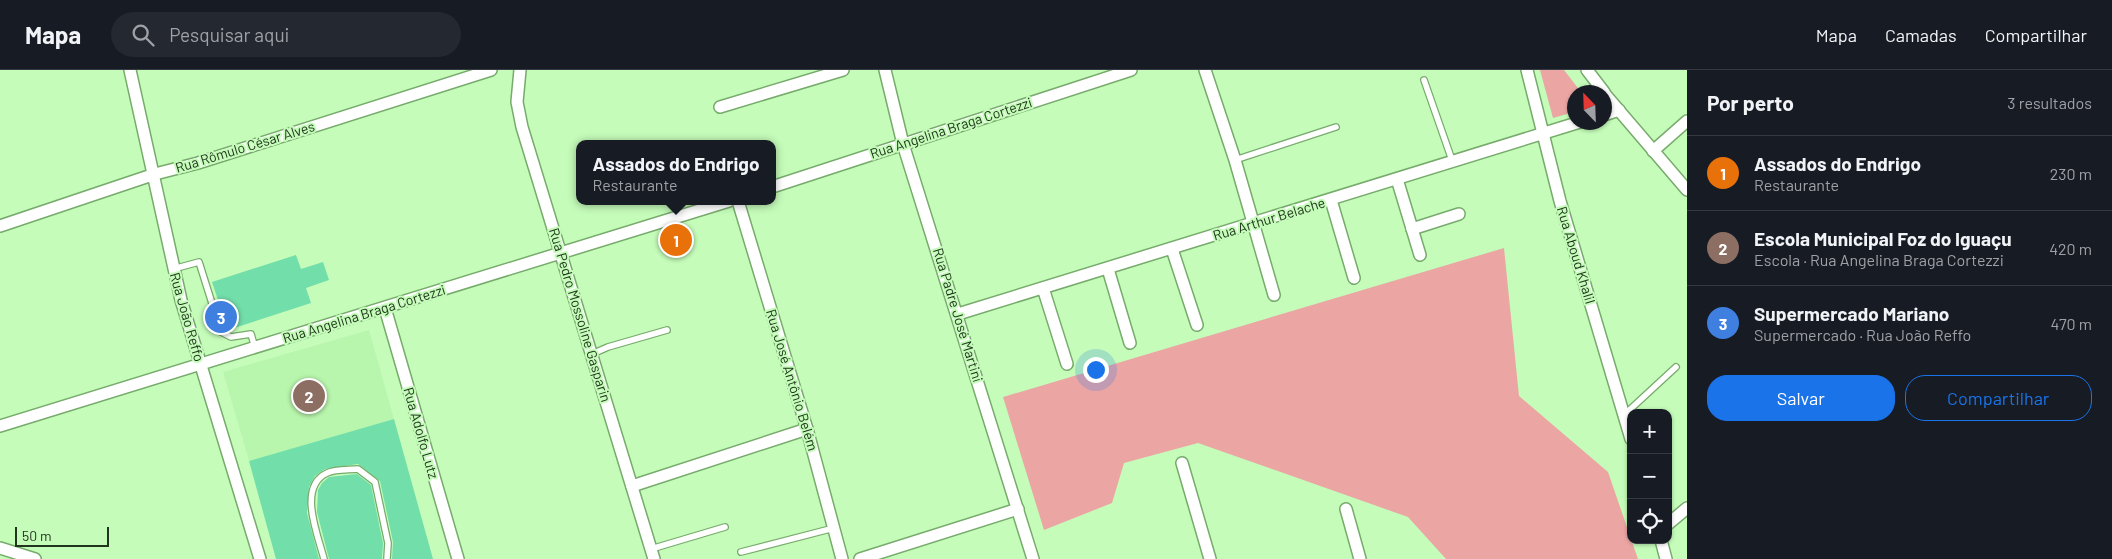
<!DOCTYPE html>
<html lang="pt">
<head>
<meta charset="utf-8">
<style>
	:root { --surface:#171b24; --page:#242831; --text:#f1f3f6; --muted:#9ea1a6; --line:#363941; --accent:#1a73e8 }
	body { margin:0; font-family:Barlow,sans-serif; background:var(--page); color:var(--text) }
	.controls { position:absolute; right:15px; bottom:15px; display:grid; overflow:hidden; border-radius:10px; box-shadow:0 1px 4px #0004 }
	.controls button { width:45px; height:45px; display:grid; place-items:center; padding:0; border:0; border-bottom:1px solid var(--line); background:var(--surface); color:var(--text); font:25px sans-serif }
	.compass { position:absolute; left:1567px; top:15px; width:45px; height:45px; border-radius:50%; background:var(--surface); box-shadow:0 1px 4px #0004; rotate:337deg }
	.scale { position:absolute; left:15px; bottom:12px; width:94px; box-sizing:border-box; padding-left:5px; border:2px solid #20361c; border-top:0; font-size:14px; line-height:18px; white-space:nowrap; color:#20361c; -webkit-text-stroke:4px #c5fcba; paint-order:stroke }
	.you { position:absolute; left:1095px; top:299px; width:18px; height:18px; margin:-12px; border:4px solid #fff; border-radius:50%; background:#1a73e8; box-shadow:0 0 0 8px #1a73e833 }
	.badge { display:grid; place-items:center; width:32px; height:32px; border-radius:50%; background:var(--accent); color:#fff; font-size:16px; font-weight:700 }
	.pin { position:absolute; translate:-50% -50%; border:2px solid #fff; box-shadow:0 1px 5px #0006 }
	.popup { position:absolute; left:576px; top:70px; width:200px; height:65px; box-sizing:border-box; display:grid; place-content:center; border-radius:10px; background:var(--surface); filter:drop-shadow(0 1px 4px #0005); font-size:16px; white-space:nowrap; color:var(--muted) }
	.popup b { font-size:19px; color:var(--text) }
	.popup::after { content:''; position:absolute; left:50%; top:100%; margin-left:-10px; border:10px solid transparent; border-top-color:var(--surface) }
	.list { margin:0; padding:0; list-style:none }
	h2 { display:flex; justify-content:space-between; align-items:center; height:65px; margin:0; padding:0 20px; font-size:21px }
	h2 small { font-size:16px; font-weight:400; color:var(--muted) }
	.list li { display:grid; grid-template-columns:32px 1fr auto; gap:15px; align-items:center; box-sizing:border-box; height:75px; padding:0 20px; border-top:1px solid var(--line) }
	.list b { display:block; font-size:19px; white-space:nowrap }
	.list p { margin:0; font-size:16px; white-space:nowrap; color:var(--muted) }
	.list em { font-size:16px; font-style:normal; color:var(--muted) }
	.actions { display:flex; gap:10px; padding:15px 20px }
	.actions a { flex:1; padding:11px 0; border:1px solid var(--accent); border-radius:20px; text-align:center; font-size:18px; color:var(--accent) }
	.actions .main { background:var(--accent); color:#fff }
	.icon { flex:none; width:28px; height:28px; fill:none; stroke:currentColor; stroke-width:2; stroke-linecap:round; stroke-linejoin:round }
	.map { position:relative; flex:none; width:1687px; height:489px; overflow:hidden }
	header { display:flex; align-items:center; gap:30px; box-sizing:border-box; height:70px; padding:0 25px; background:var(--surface); border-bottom:1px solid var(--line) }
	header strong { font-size:24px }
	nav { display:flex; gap:28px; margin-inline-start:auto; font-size:18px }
	.search { width:350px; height:45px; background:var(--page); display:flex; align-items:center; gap:12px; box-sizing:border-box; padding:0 18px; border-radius:28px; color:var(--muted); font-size:19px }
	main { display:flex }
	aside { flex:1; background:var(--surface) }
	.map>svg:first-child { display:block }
</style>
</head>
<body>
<header>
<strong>Mapa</strong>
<div class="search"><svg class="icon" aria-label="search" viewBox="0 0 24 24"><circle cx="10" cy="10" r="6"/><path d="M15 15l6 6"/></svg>Pesquisar aqui</div>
<nav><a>Mapa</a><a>Camadas</a><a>Compartilhar</a></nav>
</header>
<main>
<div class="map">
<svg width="1687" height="489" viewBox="0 0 1687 489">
	<rect width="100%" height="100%" fill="#c5fcba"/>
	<polygon fill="#b9f6ad" points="369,260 394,349 249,391 223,302"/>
	<g fill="#eba6a4">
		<polygon points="1540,0 1564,0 1581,22 1574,22 1574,42 1553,48"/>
		<polygon points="1504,178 1519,326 1608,402 1638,489 1446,489 1408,447 1198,373 1124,393 1112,433 1044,460 1003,327"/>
	</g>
	<g fill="#72dea9">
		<polygon points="296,185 301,199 323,192 329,210 306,218 311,233 228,260 212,212"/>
		<polygon points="394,349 433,489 392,489 393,472 380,411 358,394 325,399 315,406 309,417 307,443 319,489 276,489 249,391"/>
		<polygon points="357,404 371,415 383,473 382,489 329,489 317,442 318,420 322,413 329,407"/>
	</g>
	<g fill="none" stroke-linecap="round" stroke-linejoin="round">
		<g stroke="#77ab6c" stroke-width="8">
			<g id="service">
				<polyline points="1424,10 1453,93"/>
				<polyline points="1235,90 1336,57"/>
				<polyline points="173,199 199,192 221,262 231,267 251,264 255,278"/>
				<polyline points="592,284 608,277 667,260"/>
				<polyline points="1624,345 1676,297"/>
				<polyline points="651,479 725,457"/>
				<polyline points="741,482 834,458"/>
				<path d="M324,489C318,465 297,417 327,403C335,399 348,400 358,399L375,412L388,473L387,489"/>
			</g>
		</g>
		<g stroke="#77ab6c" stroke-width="14">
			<g id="minor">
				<polyline points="130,0 181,230 260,489"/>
				<polyline points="520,0 517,32 522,57 654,489"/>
				<polyline points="885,0 903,74 1033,489"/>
				<polyline points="1205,0 1235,90 1274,225"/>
				<polyline points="1527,0 1560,131 1631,369"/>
				<polyline points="1587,0 1604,22"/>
				<polyline points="1604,23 1687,120"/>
				<polyline points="720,37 843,0"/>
				<polyline points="1604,45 1619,40"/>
				<polyline points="1653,81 1687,51"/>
				<polyline points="1397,109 1420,185"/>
				<polyline points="772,117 1131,0"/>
				<polyline points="1331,130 1354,208"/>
				<polyline points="738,131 807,359 842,489"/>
				<polyline points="0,156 155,104 198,93 491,0"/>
				<polyline points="1412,159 1459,144"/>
				<polyline points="1172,179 1197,255"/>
				<polyline points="1108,199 1130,273"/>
				<polyline points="1043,218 1067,294"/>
				<polyline points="385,238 458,489"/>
				<polyline points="958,244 1580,52"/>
				<polyline points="0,356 729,131"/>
				<polyline points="1182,393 1210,489"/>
				<polyline points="632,416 807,359"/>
				<polyline points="1346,439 1360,489"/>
				<polyline points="1668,454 1687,438"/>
				<polyline points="1661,470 1666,489"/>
				<polyline points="0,478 35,489"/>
				<polyline points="860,489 1018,439"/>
			</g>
		</g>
		<use href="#service" stroke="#fff" stroke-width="5.5"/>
		<use href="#minor" stroke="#fff" stroke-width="11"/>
	</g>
	<g text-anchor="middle" stroke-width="4" stroke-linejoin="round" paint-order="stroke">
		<g font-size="14" fill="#20361c" stroke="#c5fcba">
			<text transform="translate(951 58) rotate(-18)" y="5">Rua Angelina Braga Cortezzi</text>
			<text transform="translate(245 77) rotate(-17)" y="5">Rua Rômulo César Alves</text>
			<text transform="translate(1269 149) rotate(-17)" y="5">Rua Arthur Belache</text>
			<text transform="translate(1576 185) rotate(73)" y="5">Rua Aboud Khalil</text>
			<text transform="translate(364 244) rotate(-17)" y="5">Rua Angelina Braga Cortezzi</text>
			<text transform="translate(580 245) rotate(73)" y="5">Rua Pedro Mossoline Gasparin</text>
			<text transform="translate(958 245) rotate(73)" y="5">Rua Padre José Martini</text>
			<text transform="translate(187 247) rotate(74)" y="5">Rua João Reffo</text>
			<text transform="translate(792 310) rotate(73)" y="5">Rua José Antônio Belém</text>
			<text transform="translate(421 363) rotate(74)" y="5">Rua Adolfo Lutz</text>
		</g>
	</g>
</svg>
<div class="controls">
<button>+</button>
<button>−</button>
<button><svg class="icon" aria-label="locate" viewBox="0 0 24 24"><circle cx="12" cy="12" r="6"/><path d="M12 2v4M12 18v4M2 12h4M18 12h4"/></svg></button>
</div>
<svg class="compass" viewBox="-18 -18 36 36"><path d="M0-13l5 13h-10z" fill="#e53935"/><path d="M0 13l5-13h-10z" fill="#9ea1a6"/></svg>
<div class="scale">50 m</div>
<div class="you"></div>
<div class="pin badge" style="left:676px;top:170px;background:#e8710a">1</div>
<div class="popup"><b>Assados do Endrigo</b>Restaurante</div>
<div class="pin badge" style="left:309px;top:326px;background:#8d6e63">2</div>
<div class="pin badge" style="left:221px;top:247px;background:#3f7fe0">3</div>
</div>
<aside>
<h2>Por perto<small>3 resultados</small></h2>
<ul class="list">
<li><span class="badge" style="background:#e8710a">1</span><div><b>Assados do Endrigo</b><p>Restaurante</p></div><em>230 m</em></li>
<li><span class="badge" style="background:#8d6e63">2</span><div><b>Escola Municipal Foz do Iguaçu</b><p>Escola · Rua Angelina Braga Cortezzi</p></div><em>420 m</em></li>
<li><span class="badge" style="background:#3f7fe0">3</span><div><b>Supermercado Mariano</b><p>Supermercado · Rua João Reffo</p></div><em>470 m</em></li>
</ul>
<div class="actions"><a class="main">Salvar</a><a>Compartilhar</a></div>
</aside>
</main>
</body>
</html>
